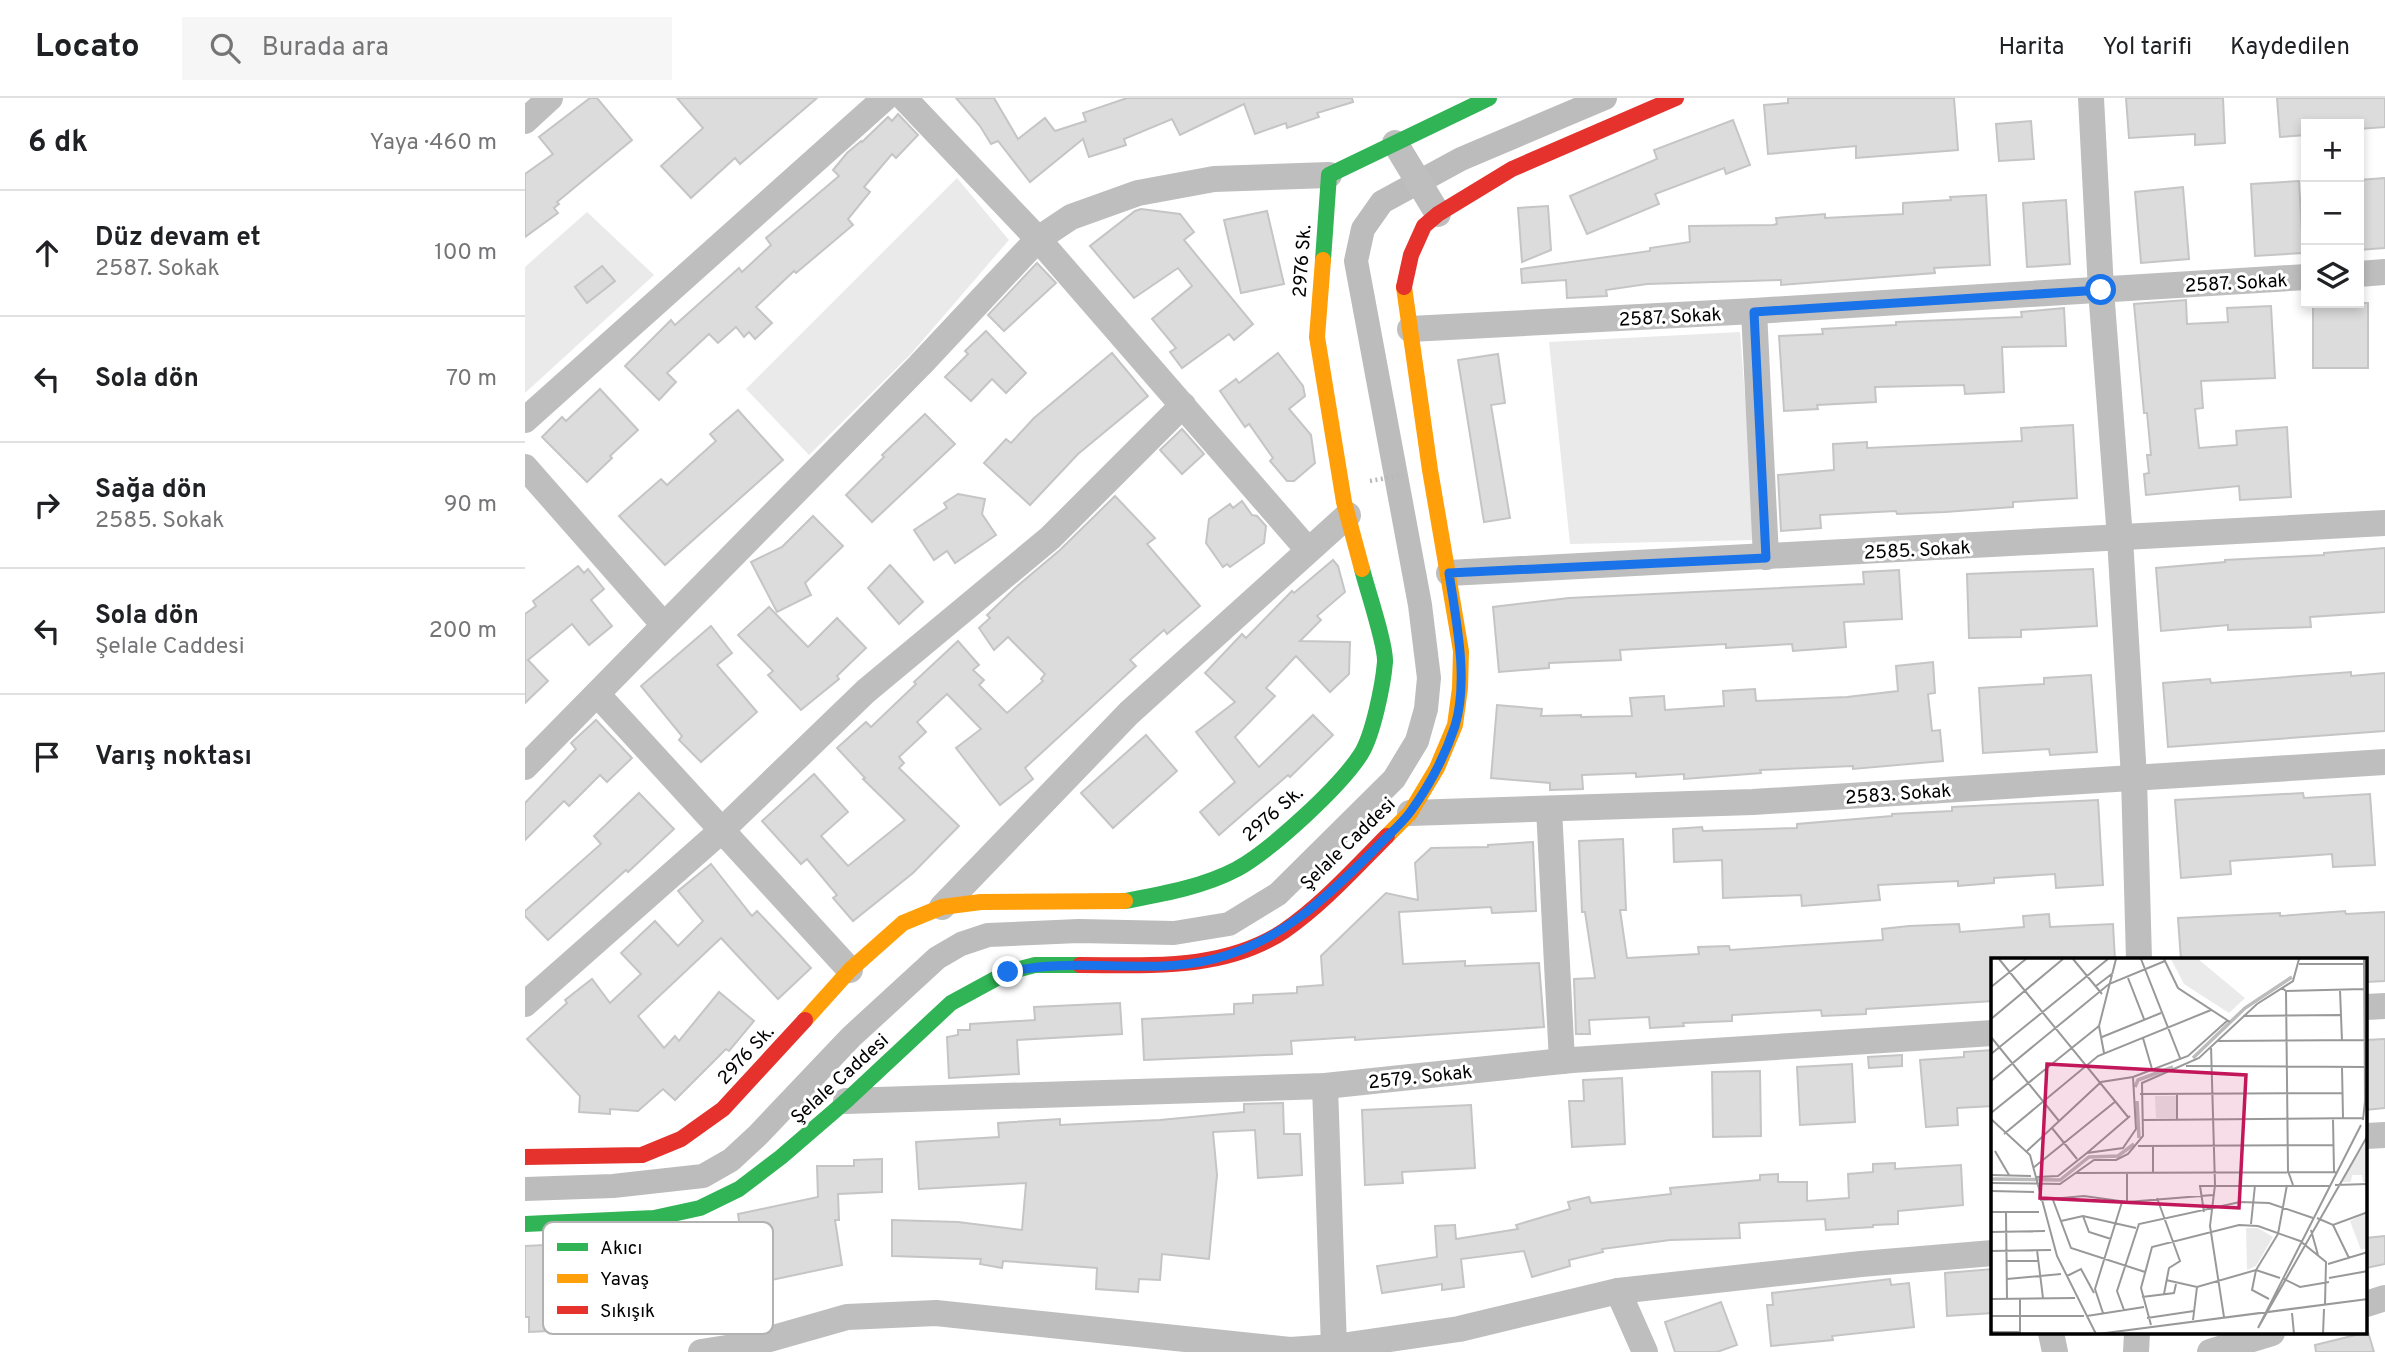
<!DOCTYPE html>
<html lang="tr">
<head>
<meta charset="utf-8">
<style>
	:root { --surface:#fff; --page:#f6f6f6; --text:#202124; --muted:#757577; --line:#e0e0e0 }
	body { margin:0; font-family:Overpass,sans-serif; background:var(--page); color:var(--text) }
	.controls { position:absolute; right:21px; top:21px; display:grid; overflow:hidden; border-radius:0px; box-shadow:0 4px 10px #0003 }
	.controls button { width:63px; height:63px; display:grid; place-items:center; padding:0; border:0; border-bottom:2px solid var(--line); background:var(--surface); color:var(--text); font:35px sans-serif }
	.stop { position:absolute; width:21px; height:21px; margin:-16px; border:5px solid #1a73e8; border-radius:50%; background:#fff }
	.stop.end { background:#1a73e8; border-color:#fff; box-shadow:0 2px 7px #0008 }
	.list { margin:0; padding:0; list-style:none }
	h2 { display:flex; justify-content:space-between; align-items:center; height:91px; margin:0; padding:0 28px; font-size:30px }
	h2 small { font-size:23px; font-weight:400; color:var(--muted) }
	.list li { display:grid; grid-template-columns:46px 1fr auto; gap:21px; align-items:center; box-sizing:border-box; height:126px; padding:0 28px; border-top:2px solid var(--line) }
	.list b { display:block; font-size:26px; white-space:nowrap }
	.list p { margin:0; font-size:23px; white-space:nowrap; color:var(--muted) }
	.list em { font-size:23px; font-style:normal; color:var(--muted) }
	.icon { flex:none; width:38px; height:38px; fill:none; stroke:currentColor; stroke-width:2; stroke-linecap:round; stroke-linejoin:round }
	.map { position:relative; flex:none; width:1860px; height:1254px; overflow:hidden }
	header { display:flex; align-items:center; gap:42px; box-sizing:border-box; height:98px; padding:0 35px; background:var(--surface); border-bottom:2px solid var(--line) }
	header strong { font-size:33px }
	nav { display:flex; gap:38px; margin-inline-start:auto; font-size:24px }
	.search { width:490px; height:63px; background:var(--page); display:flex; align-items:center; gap:18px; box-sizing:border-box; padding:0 24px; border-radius:0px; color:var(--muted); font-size:26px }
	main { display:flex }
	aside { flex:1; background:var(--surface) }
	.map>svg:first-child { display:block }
</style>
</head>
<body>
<header>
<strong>Locato</strong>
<div class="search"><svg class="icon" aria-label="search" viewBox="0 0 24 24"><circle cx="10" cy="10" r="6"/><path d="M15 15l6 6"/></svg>Burada ara</div>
<nav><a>Harita</a><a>Yol tarifi</a><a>Kaydedilen</a></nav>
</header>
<main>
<aside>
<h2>6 dk<small>Yaya · 460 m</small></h2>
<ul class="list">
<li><svg class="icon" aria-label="ahead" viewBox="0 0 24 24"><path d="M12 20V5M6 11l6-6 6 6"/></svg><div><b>Düz devam et</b><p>2587. Sokak</p></div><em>100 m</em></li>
<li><svg class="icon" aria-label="left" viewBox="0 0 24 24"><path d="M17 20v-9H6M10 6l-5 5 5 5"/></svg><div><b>Sola dön</b></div><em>70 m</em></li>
<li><svg class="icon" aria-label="right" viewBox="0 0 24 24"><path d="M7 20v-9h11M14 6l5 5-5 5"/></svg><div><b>Sağa dön</b><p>2585. Sokak</p></div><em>90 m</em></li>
<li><svg class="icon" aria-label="left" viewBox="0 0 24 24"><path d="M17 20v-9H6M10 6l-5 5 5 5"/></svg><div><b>Sola dön</b><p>Şelale Caddesi</p></div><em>200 m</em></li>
<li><svg class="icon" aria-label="arrive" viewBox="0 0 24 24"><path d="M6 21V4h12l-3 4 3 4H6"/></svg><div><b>Varış noktası</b></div></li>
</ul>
</aside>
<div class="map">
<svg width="1860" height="1254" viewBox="0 0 1860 1254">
	<rect width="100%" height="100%" fill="#fff"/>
	<g fill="#eaeaea">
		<polygon points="432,80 484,142 385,257 284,357 221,291"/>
		<polygon points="62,114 129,177 0,295 0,169"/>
		<polygon points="1215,234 1231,442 1045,446 1024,244"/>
	</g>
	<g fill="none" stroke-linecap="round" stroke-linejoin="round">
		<polyline stroke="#bcbcbc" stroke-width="24" points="0,1091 88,1088 178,1078 206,1062 233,1037 326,939 412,860 436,846 463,837 554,833 649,835 704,826 753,796 869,681 892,643 901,611 904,580 895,507 831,163 838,131 857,104 936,61 1080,0"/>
	</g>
	<g fill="#dcdcdc" stroke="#c5c5c5" stroke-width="2">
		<polygon points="65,0 72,0 107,42 32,104 34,106 29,110 33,115 0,139 0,76 28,56 14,39"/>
		<polygon points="152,0 292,0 215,66 210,60 166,100 136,68 178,30"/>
		<polygon points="431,0 469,0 493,41 520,20 530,33 561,23 558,15 602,0 827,0 828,4 792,15 794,19 762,30 761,25 730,36 719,6 655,37 647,21 599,41 601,47 564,59 558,41 505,84 473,43 466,46 455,28"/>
		<polygon points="1263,0 1429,0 1433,52 1331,60 1331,48 1243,56 1239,7 1263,5"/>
		<polygon points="1601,0 1698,0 1700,45 1670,47 1670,36 1604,40"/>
		<polygon points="1752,0 1860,0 1860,29 1834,31 1834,26 1781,26 1781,37 1755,39"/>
		<polygon points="373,16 393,37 371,60 367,56 339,89 345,94 323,121 328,127 271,175 269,173 231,209 247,225 230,241 224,234 219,239 211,229 193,245 184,236 142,275 151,284 134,302 100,268 146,222 150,227 214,170 217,174 246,147 241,140 314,78 308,72 322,55 336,43 337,44 363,19 367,23"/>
		<polygon points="1208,22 1225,67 1201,76 1199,70 1130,96 1134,106 1062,136 1045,98 1132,61 1129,52"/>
		<polygon points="1506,23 1509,61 1474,63 1471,26"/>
		<polygon points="1860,80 1860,150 1834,152 1834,82"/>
		<polygon points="1774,83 1778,155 1730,158 1726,86"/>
		<polygon points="1658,89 1664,161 1616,165 1610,94"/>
		<polygon points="1461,97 1465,167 1409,170 1410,175 1256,187 1256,182 1122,186 1081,192 1082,198 1042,200 1041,182 997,185 996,171 1125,153 1125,150 1165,144 1164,128 1248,127 1252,126 1251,120 1300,116 1300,120 1378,116 1378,105 1426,102 1425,99"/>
		<polygon points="1541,102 1545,166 1502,169 1498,105"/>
		<polygon points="1023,108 1026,152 997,164 993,110"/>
		<polygon points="616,111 655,116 669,134 659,142 728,226 709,242 704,236 657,270 645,254 651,250 627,221 667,188 653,170 609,200 565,148 610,113"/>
		<polygon points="742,113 759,186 716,195 699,122"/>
		<polygon points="512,165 531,185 479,233 463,217"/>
		<polygon points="77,168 90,183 62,205 50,189"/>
		<polygon points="1661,202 1662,226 1703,224 1702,210 1746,208 1750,280 1676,283 1678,310 1670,311 1674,350 1712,347 1711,333 1762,329 1766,399 1715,402 1714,388 1621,397 1619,376 1624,375 1622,357 1626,357 1622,315 1619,315 1609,206"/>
		<rect x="1788" y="205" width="55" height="65"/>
		<polygon points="1539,210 1541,248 1477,249 1479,294 1440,296 1439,287 1350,289 1351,304 1292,307 1293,311 1259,313 1254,238 1298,236 1297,231 1371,227 1371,224 1497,219 1496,214"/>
		<polygon points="461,233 501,275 481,295 467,281 446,303 420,279 443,256 440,253"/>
		<polygon points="587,255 623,298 553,356 505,407 459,365 481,341 486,345 509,320"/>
		<polygon points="753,255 778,288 780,298 764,311 786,337 790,365 769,383 762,383 745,363 748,360 724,326 720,329 695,293 711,281 714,285"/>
		<polygon points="973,256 980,305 966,307 985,420 959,424 933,262"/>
		<polygon points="75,291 113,332 85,358 87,360 62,384 17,339 37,319 41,323"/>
		<polygon points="213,312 258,362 140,467 94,418 136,381 142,387 191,343 185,336"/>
		<polygon points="400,316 430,346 347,424 321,397 359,359 357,357"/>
		<polygon points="1548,327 1552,400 1488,404 1488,409 1420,414 1372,416 1371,413 1295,417 1296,430 1256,433 1253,377 1309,372 1308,346 1342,344 1342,350 1497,343 1496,330"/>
		<polygon points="657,331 679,356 657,376 635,352"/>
		<polygon points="433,396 460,401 457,416 471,437 430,465 422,453 409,462 389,432 422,410 419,405"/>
		<polygon points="590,398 630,440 622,446 675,508 642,536 639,532 605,562 611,568 500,670 508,681 475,707 431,650 456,631 422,596 392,624 401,634 374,659 379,665 374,670 434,728 388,775 328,823 308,800 312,797 282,761 276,766 237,723 289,676 323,714 296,738 323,768 380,722 338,681 340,680 312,650 341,624 346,629 391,586 389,584 433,543 454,567 448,572 459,582 454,587 482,615 518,583 516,581 520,576 483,539 469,552 454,530 465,520 462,517 490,490 535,452"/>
		<polygon points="717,403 727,417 732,418 741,428 739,445 705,469 702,466 698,469 681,445 684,421 705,406 708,410"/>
		<polygon points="288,418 318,448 280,485 286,497 252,514 226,464 257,449"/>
		<polygon points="1860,450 1860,514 1785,519 1786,529 1703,532 1703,527 1636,533 1631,470 1700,464 1700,462 1799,457 1799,455"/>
		<polygon points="808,462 813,468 820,494 792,518 796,522 775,543 825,544 824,576 805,594 771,558 741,590 750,598 710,639 734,669 788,617 808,637 765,679 763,677 694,737 675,714 710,684 671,634 710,604 680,575 717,536 721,540 767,493 769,495"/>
		<polygon points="365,467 398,504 374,526 343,490"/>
		<polygon points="53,468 59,475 63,471 79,491 66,502 87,528 64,547 47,526 3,562 23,583 0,605 0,516 11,508 8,503"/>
		<polygon points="1568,471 1572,528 1496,532 1496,539 1444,540 1442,476"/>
		<polygon points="1374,472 1377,521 1319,524 1321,549 1268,553 1267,546 1201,550 1201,546 1095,552 1096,562 1024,565 1024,570 974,574 968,509 1044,500 1339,486 1338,474"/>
		<polygon points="244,509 283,549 312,520 341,550 312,578 314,581 276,612 243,577 248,573 213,537"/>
		<polygon points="186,528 207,555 192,567 232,614 176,664 154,642 157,638 116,588"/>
		<polygon points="1408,564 1410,595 1403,596 1407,633 1415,632 1418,663 1328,671 1328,668 1235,672 1236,675 1159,681 1159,676 1111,679 1111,675 1057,677 1058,691 1025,692 1025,685 966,680 972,607 1017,611 1016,618 1056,617 1056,619 1107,618 1105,600 1139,598 1140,612 1199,608 1198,593 1230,591 1231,603 1322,599 1373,593 1371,568"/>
		<polygon points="1826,574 1826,578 1860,575 1860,633 1643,649 1638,585 1685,581 1686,585"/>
		<polygon points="1566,577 1572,654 1525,657 1524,651 1458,655 1454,590 1519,586 1519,580"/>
		<polygon points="71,622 107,660 82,684 75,677 44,708 39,703 0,742 0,705 51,651 46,645"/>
		<polygon points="621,637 652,673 588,730 556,695"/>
		<polygon points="114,695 149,731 103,774 101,772 23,842 0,818 0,813 76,746 69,738"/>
		<polygon points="1778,695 1779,700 1845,696 1850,767 1808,769 1807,756 1705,763 1706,776 1656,780 1650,702"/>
		<polygon points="1573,702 1578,787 1531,790 1530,776 1469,780 1469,785 1433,788 1433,783 1353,787 1355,802 1277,808 1276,797 1198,800 1197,762 1149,764 1148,731 1177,729 1178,733 1272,730 1272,726 1367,718 1367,716 1427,713 1427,709"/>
		<polygon points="1098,741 1101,812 1095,812 1102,860 1174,856 1173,849 1204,848 1205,852 1358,842 1357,831 1384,828 1434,826 1435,834 1499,829 1498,818 1524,816 1525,829 1588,826 1590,862 1468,862 1468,903 1341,911 1341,916 1297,918 1296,912 1207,917 1207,923 1158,925 1159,928 1125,930 1124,919 1064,922 1065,936 1051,936 1049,881 1070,880 1060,814 1057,814 1054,743"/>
		<polygon points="1008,744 1011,813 967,815 966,809 874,814 878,866 940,863 940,868 1014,865 1019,929 830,942 830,939 766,943 767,956 619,962 617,921 709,916 709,906 728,905 728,897 772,895 772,889 798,887 796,858 861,795 893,802 890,765 906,750 963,749 963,747"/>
		<polygon points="186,766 227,818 232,813 286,870 253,901 196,840 113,918 139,950 150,938 154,943 194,894 229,923 204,953 201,951 150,1002 138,991 113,1013 85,1011 85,1016 54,1014 55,998 2,941 42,905 40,902 67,881 85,905 116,876 96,855 130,823 153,848 178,823 153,793"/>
		<polygon points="1820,813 1821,816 1860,814 1860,883 1841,884 1841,862 1656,862 1653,820 1755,815 1755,818"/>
		<polygon points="595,905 597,936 492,942 494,976 424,980 422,939 433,937 433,932 445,932 445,926 510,922 509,909"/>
		<polygon points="1860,941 1860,1010 1841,1012 1841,942"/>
		<polygon points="1468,952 1468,1008 1432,1010 1433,1027 1401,1029 1395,962 1439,959 1439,954"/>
		<polygon points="1377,957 1377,968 1344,970 1343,959"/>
		<polygon points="1327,966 1330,1024 1275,1027 1272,969"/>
		<polygon points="1235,973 1236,1038 1188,1039 1187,974"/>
		<polygon points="1097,980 1100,1046 1047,1049 1044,1003 1059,1003 1058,982"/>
		<polygon points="758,1005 759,1036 775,1036 777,1077 733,1080 730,1032 688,1034 692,1077 684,1161 637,1156 635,1182 614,1181 613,1194 571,1191 572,1170 478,1163 477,1170 455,1166 456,1161 367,1158 367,1122 433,1124 497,1132 501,1085 394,1091 391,1044 474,1039 473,1025 535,1021 535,1027 635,1022 719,1014 719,1006"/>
		<polygon points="946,1007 950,1070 877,1074 878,1085 840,1087 837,1012"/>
		<polygon points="357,1061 357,1094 313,1096 314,1122 310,1122 317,1167 223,1187 213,1116 293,1099 292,1068 329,1068 329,1062"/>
		<polygon points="1370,1065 1370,1071 1436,1067 1438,1107 1373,1113 1373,1126 1348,1127 1348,1129 1301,1132 1300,1121 1214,1125 1215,1140 1145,1142 1077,1151 1078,1154 1044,1162 1045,1168 1007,1179 999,1153 936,1161 939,1189 917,1192 917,1186 857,1195 852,1168 912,1159 910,1128 930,1127 931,1141 993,1131 991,1127 1045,1111 1043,1104 1064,1099 1066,1105 1146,1096 1145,1090 1235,1082 1235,1077 1253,1076 1253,1084 1282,1084 1282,1103 1324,1100 1323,1076 1348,1074 1348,1066"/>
		<polygon points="1860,1138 1860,1166 1841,1170 1841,1140"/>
		<polygon points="19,1147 23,1233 4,1234 4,1219 0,1219 0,1148"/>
		<polygon points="1468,1171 1468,1215 1422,1218 1420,1175"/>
		<polygon points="1365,1181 1366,1187 1384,1185 1389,1229 1307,1238 1308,1242 1246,1248 1242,1207 1248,1207 1247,1195"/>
		<polygon points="1196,1204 1212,1247 1192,1254 1150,1254 1140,1224"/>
		<polygon points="1843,1234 1849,1254 1791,1254 1790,1247"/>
	</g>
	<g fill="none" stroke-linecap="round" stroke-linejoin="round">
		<polyline stroke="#b8b8b8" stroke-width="4.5" stroke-dasharray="2 3.5" stroke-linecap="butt" points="845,383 878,377"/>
		<g stroke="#bebebe" stroke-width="26">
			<polyline points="379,0 513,141 783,452"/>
			<polyline points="1566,0 1576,192 1595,440 1609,680 1614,862"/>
			<polyline points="0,23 25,0"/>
			<polyline points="870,45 913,116"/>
			<polyline points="1834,176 1860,174"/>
			<polyline points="1229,213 1241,459"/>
			<polyline points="885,231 1229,213 1781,179"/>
			<polyline points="0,322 360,0"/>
			<polyline points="0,369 138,526"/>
			<polyline points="924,475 1860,425"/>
			<polyline points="72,596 325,872"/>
			<polyline points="0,669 395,267 513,141 546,119 613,95 689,81 804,77"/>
			<polyline points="1024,711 1037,963"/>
			<polyline points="885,715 1228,704 1860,664"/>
			<polyline points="417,809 604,615 823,417"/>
			<polyline points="0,906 196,733 341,593 525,440 658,307"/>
			<polyline points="1841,909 1860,908"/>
			<polyline points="800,988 809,1249"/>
			<polyline points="321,1003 800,988 1047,962 1468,935"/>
			<polyline points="1841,1038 1860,1037"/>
			<polyline points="1093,1193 1120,1254"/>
			<polyline points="1841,1206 1860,1200"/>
			<polyline points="1526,1235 1530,1254"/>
			<polyline points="176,1254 227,1246 322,1219 411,1215 765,1252 809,1249 934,1231 1093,1193 1336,1166 1468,1155"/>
			<polyline points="1611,1254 1612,1235"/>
			<polyline points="1685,1254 1747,1235"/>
		</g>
		<g stroke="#30b455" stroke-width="16">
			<polyline points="798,162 804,77 964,0"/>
			<path d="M600,803C637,796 678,789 712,771C746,752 815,689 836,656C848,637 858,587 860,564C861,547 842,491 837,471"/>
			<polyline points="0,1126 129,1120 175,1110 214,1091 256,1059 321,1003 426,905 483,874 510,867 555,867"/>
		</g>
		<g stroke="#ff9f0a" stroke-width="16">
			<polyline points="798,162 792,239 819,404 837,471"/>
			<polyline points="862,738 885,715 912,670 930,627 935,590 936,553 905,372 879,189"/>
			<polyline points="280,922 325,872 378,825 417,809 456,804 600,803"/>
		</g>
		<g stroke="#e5322d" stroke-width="16">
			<polyline points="879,189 886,157 899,128 913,116 987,71 1151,0"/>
			<path d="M555,867C624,867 699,873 759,833C797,807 830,770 862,738"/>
			<polyline points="0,1059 117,1057 156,1041 198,1011 280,922"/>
		</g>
	</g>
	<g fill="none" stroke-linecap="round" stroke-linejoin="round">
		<path stroke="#1a73e8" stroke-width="9" d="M483,874C550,858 622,878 689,861C756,844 802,799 849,752C861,739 876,727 886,713C904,688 920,658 930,628C944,582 931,522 924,475L1241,460L1229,214L1576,192"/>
	</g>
	<g text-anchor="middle" stroke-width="6" stroke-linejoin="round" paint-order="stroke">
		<g font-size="19" fill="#000" stroke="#fff">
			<text transform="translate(776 163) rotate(-86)" y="7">2976 Sk.</text>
			<text transform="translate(1711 184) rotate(-3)" y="7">2587. Sokak</text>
			<text transform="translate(1145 218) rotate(-3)" y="7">2587. Sokak</text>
			<text transform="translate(1392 451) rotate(-3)" y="7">2585. Sokak</text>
			<text transform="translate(1373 695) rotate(-4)" y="7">2583. Sokak</text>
			<text transform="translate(747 715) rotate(-41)" y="7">2976 Sk.</text>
			<text transform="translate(822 745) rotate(-44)" y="7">Şelale Caddesi</text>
			<text transform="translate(220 956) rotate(-47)" y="7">2976 Sk.</text>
			<text transform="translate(895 978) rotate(-6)" y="7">2579. Sokak</text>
			<text transform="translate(314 980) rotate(-42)" y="7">Şelale Caddesi</text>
		</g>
	</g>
	<g transform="translate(1466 860)">
		<rect width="376" height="376" fill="#fff"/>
		<path d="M180,1H207L254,40L238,55L193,26ZM164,138H185V160H165ZM376,183V224H372L371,217H361L360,224H349ZM376,255V290L370,292L359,263ZM255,270H267L282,279L265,308L256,312Z" fill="#eaeaea"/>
		<path fill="none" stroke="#bcbcbc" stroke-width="3.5" d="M202,100L254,50L301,19M144,129L147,122L182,109M146,143L148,180M0,221L69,222L98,199L127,198L143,186"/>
		<path fill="none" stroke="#999" stroke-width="2" d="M8,1L137,159M82,1L111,36M150,1L189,100M173,1L187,30L239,64M373,1L374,143M308,6H373M137,20L153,61M105,28L122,15M0,29L35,1M291,30L295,33L297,213L302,227M349,32L351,83M295,33L373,31M252,58L351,57M0,61L72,1M0,79L68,163M111,79L170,55M152,80L161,111M226,83L374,82M220,88L224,227L219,268L233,359M113,95L108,68L125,1M0,96L117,1M195,108L374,109M351,109L352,160M0,123L118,26L174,3M149,136L351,135M0,155L108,68M0,161L39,197L66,298L105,376M342,161L343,214M152,162L373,160M186,162V136M372,162L374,143L377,152M370,167L267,370L377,177M61,170L86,201M13,176L107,98L220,52M147,188L342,187M162,188V215M4,193L18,217M36,193L110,124L142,119M96,195L139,158M42,210L125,143M85,215L346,214M0,217L40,218M45,219L67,218L96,195L132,190L145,171L142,119L197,98L237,62M0,225L69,226L103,202H125L137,196L152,178L151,125L208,100L266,46L302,23L308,1M344,227L377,226M0,233L43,234M166,240L189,303L178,310L173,336M49,242L93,238L136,244L222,237M62,242L80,290L154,314M136,244V216M0,254H48M213,254L209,228H339M15,255L16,341M92,258L98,274L120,281M326,260L342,267L377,254M70,263L92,258L145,270M260,266L264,227M342,267L358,300M320,272L327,297M0,274L54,273M46,292L52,340M0,293L60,292M16,303H47M337,306L377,294M76,318L90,311L103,335M338,320L377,313M16,321L70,316M293,321L309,329L338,324M175,322L206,329L265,312L289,320M151,339L183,335L185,326M0,341L84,340M29,341V376M278,341L261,332L265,312L287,276L296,227M133,352L126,333L148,266L249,244L278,245L322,260M112,355L104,331L131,244M301,355L303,376M0,358H93M96,358L153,349M156,360L203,353M202,362L206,329M160,367L150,330L161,289L248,267L267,268L309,283L335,304L334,346M0,374H29M107,376L377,341M332,376L333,351"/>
		<path fill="#c2185b" fill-opacity="0.15" stroke="#c2185b" stroke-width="3.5" d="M56,106L255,117L248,250L49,240Z"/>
		<rect width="376" height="376" fill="none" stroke="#000" stroke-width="3.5"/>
	</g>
	<rect x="18" y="1124" width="230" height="112" rx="10" fill="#fff" stroke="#b2b2b2" stroke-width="2"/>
	<rect x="32" y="1145" width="31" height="8" fill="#30b455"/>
	<rect x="32" y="1176" width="31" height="9" fill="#ff9f0a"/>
	<rect x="32" y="1208" width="31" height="8" fill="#e5322d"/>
	<g font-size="19" fill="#000">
		<text x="75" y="1156">Akıcı</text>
		<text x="75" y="1187">Yavaş</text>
		<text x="75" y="1219">Sıkışık</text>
	</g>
</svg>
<div class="controls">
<button>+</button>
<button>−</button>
<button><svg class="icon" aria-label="layers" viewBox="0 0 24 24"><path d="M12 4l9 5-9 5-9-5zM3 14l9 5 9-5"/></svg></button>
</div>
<div class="stop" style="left:1576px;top:192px"></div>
<div class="stop end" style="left:483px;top:874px"></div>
</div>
</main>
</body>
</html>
